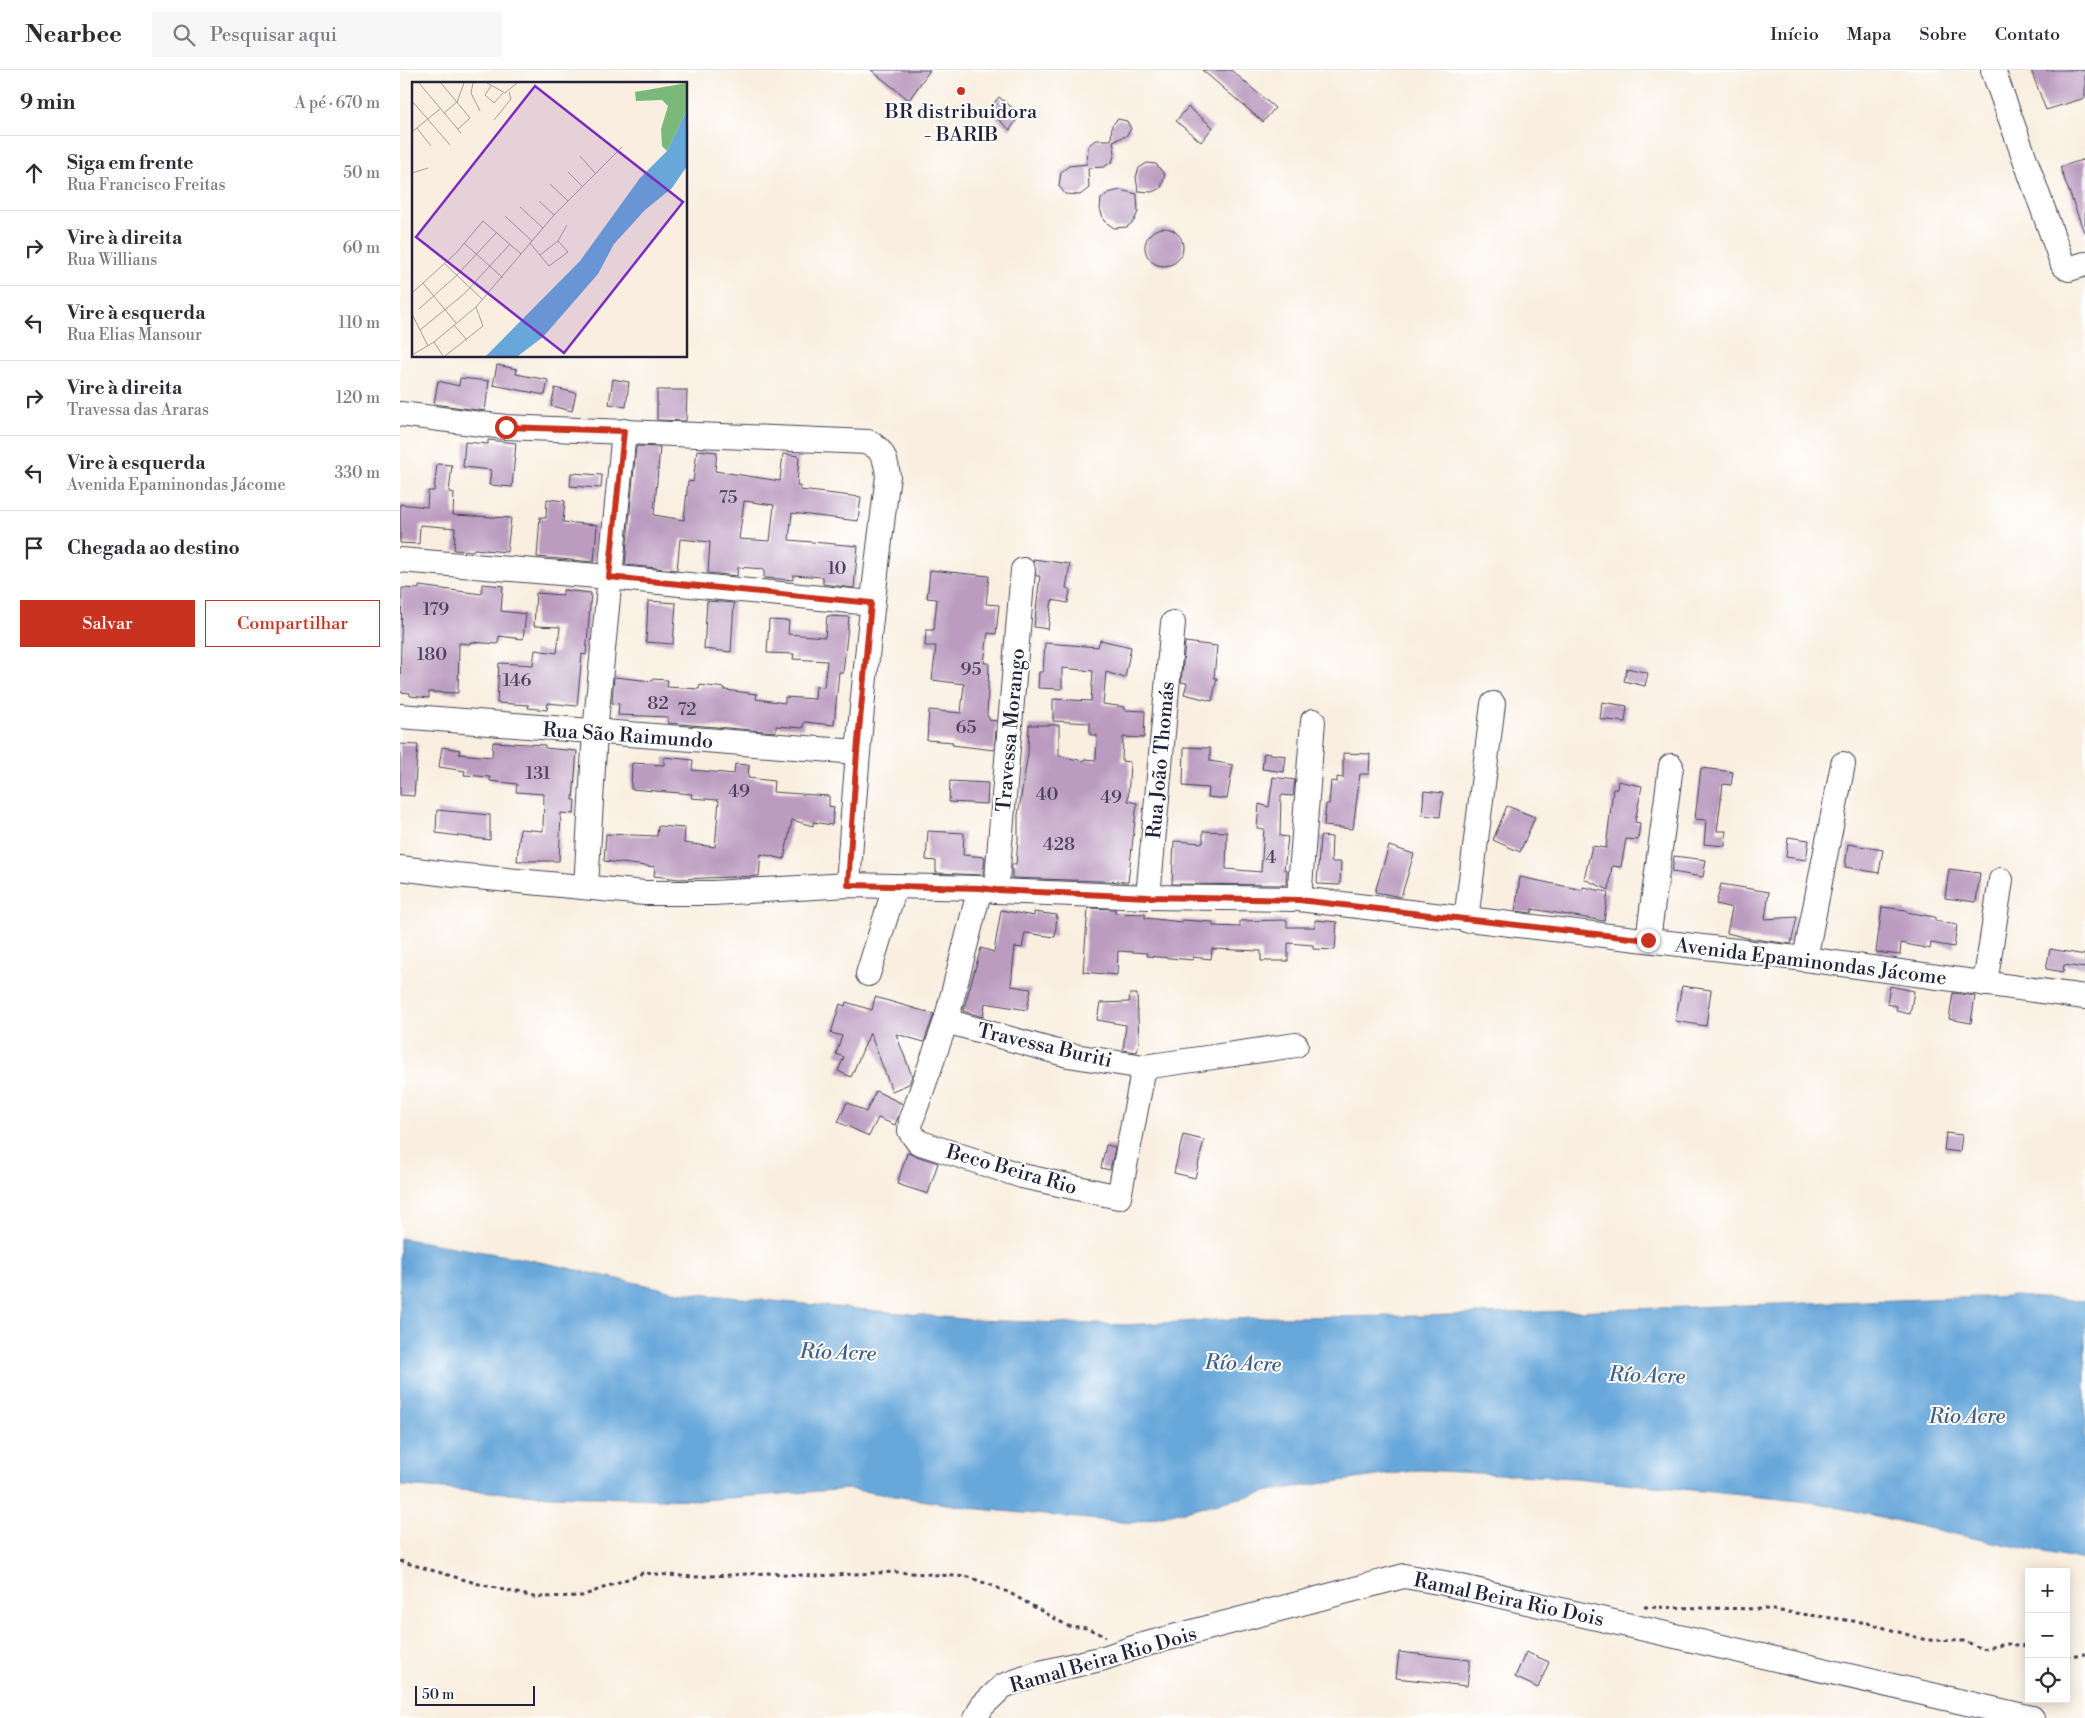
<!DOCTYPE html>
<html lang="pt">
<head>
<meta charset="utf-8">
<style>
	:root { --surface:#fff; --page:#f7f7f7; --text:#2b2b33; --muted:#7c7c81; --line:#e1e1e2; --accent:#c8321e }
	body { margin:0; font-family:"Libre Bodoni",serif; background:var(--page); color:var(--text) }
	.controls { position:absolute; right:15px; bottom:15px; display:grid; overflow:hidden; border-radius:0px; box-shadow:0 2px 12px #0003 }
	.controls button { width:45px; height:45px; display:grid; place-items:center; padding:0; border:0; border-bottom:1px solid var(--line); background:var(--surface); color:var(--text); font:25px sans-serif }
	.scale { position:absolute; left:15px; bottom:12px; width:120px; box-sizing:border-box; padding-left:5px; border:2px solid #22223b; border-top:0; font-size:14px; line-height:18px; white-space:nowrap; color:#22223b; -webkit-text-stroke:4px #fff; paint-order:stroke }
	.stop { position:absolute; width:15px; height:15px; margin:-11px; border:4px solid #c8321e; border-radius:50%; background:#fff }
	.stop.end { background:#c8321e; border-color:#fff; box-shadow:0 1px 5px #0008 }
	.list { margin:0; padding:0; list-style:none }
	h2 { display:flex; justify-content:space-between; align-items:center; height:65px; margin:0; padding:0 20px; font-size:21px }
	h2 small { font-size:16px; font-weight:400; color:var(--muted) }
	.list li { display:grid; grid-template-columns:32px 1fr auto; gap:15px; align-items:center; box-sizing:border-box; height:75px; padding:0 20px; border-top:1px solid var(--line) }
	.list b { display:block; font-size:19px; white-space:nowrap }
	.list p { margin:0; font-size:16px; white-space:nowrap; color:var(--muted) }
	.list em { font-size:16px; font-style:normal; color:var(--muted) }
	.actions { display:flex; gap:10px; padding:15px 20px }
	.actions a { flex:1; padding:11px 0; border:1px solid var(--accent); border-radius:0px; text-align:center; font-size:18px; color:var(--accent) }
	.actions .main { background:var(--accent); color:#fff }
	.icon { flex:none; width:28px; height:28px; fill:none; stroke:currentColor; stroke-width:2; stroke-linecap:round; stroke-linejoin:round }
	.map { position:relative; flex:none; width:1685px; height:1648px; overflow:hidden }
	header { display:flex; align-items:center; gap:30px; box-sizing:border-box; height:70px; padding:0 25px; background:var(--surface); border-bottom:1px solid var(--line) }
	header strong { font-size:24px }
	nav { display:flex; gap:28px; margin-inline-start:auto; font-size:18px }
	.search { width:350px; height:45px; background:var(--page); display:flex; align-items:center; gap:12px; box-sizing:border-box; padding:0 18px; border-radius:0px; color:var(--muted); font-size:19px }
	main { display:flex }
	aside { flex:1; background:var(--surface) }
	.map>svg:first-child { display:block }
</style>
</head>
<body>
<header>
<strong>Nearbee</strong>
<div class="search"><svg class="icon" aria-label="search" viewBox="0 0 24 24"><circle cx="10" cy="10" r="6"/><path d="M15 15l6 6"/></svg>Pesquisar aqui</div>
<nav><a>Início</a><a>Mapa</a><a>Sobre</a><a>Contato</a></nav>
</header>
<main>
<aside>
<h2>9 min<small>A pé · 670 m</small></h2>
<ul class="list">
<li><svg class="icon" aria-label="ahead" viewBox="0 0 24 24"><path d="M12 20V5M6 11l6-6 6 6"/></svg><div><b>Siga em frente</b><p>Rua Francisco Freitas</p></div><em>50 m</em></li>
<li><svg class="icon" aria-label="right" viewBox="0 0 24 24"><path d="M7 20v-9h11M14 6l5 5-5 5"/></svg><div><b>Vire à direita</b><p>Rua Willians</p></div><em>60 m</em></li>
<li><svg class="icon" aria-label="left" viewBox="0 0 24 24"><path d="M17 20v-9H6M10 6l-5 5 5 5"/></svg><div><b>Vire à esquerda</b><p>Rua Elias Mansour</p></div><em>110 m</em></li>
<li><svg class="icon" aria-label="right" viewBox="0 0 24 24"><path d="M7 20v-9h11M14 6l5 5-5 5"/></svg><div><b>Vire à direita</b><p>Travessa das Araras</p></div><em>120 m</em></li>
<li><svg class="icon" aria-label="left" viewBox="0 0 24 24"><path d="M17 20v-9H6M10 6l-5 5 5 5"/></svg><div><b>Vire à esquerda</b><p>Avenida Epaminondas Jácome</p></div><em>330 m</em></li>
<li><svg class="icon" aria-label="arrive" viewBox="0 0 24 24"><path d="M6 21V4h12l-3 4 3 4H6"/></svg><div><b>Chegada ao destino</b></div></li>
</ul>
<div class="actions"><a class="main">Salvar</a><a>Compartilhar</a></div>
</aside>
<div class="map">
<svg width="1685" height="1648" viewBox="0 0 1685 1648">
	<rect width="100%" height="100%" fill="#fff"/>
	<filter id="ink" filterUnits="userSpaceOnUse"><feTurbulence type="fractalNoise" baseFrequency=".02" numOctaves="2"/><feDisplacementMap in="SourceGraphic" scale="10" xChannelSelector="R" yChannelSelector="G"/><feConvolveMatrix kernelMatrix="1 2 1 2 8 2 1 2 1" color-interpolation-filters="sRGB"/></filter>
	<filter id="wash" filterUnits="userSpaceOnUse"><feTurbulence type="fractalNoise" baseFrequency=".0096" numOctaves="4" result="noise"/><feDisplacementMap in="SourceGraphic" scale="20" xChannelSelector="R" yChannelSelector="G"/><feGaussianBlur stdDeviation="1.12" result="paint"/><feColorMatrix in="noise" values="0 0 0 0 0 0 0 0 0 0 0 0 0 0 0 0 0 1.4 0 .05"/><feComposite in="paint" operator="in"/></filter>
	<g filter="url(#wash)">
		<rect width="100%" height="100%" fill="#f9eedf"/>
		<polygon fill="#67a7da" stroke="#44648a" points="0,1168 131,1190 278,1222 574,1250 724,1255 871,1247 1020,1246 1615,1226 1685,1231 1685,1490 1572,1468 1419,1433 1175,1408 1020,1400 875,1420 732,1453 579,1439 449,1419 301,1430 151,1426 0,1416"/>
		<g id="blocks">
			<g fill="#bb9bc0" fill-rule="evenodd">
				<polygon points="471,0 530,0 509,30"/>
				<polygon points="802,0 831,0 875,38 863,52"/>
				<polygon points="1631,0 1685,0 1685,28 1646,40"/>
				<polygon points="599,27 620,44 610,60 588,40"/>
				<polygon points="788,37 813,57 801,72 776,51"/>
				<polygon points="718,49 727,51 731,59 726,66 713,71 715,83 712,92 704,97 688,98 689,118 680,125 665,124 659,116 661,102 669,96 687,94 688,76 695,70 711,70 712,55"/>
				<polygon points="1685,89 1685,162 1684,162 1660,97"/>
				<polygon points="747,93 756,94 765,105 761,118 752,122 738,121 736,107 739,98"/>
				<polygon points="720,120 737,124 738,142 734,151 727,157 714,158 704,151 700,139 701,129 708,123"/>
				<circle cx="764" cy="177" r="19"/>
				<polygon points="97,295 117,299 116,304 148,310 145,325 93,315"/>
				<polygon points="60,308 89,311 85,341 34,334 38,311 59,316"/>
				<polygon points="213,309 229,312 226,337 209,334"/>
				<polygon points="155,318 176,323 172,341 151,336"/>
				<polygon points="257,320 287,320 286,351 257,350"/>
				<polygon points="88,370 116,373 112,417 89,415 91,400 63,397 65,372 88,374"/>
				<path d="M236,376L260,377L254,445L284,450L288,411L293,412L297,380L317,382L315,401L380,411L383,384L399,386L397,416H400V420L461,427L458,451L392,443L389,470L458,476L454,518L423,514V507L393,505V510L364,508V499L338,497L337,506L308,503L310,472L280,469L277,500L225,495ZM344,431L374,435L370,471L339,469Z"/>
				<polygon points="37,394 52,395 49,422 54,423 53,445 111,448 107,482 74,479 73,481 54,480 55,458 20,455 19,474 0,473 0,434 27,437 28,421 34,421"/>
				<polygon points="171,403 202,405 201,418 170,416"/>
				<polygon points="147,429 165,431 163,452 197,455 194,492 137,487 140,447 146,448"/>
				<polygon points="633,489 670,494 666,518 670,519 668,533 652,530 648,559 634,557 640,506 636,506"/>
				<polygon points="530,500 589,506 586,534 599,535 596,564 588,563 584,593 589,593 587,647 589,647 589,650 597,651 594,680 552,675 553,672 527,670 529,640 561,643 564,614 532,610 536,576 525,576 526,560 534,560 537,529 527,528"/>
				<polygon points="82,514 103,516 101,541 126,544 123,569 99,566 98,574 70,572 70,574 59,573 58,623 29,622 29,628 10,626 10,623 0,622 2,518 19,519 19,516 82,524"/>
				<polygon points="163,520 191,523 186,585 182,584 177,636 148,633 147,640 128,638 129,635 97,633 99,593 133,595 135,580 157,583 160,557 134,556 136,523 163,525"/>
				<polygon points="248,531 276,533 273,574 246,572"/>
				<polygon points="307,531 334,533 331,582 304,579"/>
				<polygon points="427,546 449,547 443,603 439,602 434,655 404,652 403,658 376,656 376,662 268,653 268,647 218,645 219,634 212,633 214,607 252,611 252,609 268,610 267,617 299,619 300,615 325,618 325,620 357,624 356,629 385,633 385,627 415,629 416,616 424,617 427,591 393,589 394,584 367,583 369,550 389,551 388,564 425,567"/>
				<polygon points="700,570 731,577 725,608 706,602 703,634 725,637 725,640 745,641 744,668 723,667 722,691 730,692 728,731 737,733 728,812 612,808 612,794 616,794 618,770 618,745 628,683 629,655 659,655 659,686 684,691 684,689 696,690 697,665 690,665 690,653 653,651 653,629 691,631 693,601 662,598 662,619 638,618 639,602 643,602 645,573 698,577"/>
				<polygon points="785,572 817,576 814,608 817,608 812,631 784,624 787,613 781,612"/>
				<polygon points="1227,598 1248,603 1245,616 1224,611"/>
				<polygon points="1202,632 1227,636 1225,652 1200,649"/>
				<polygon points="93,672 145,675 145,678 177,681 173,730 175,730 174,744 161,743 159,791 117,791 120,759 143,761 144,724 116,722 117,714 90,711 90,707 64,705 65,701 39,697 42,677 60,680 59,684 92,687"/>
				<polygon points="0,674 18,675 14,726 0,725"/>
				<polygon points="784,677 810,678 810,691 833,695 827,729 808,727 809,718 783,716"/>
				<polygon points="864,683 886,686 884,702 862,699"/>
				<polygon points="943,683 970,684 969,704 960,704 953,759 924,756 926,734 929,734 931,711 937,712 937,707 943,708"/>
				<polygon points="264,687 293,690 292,700 334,704 335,694 349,695 348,708 374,711 373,722 429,726 429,736 434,737 432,755 413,752 413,756 392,750 384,789 361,784 359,806 279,809 254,806 255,797 204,791 206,764 257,766 258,756 285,758 284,773 315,777 319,730 291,728 292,724 231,719 232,693 264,695"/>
				<polygon points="1301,698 1333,702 1331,715 1323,714 1317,761 1326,761 1325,776 1304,774 1306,750 1295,749"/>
				<polygon points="873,707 895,710 893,726 881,725 880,766 888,767 884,800 887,800 886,815 772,814 774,771 803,773 803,761 827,762 826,799 861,802 864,759 857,758 859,734 869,737"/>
				<polygon points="550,711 588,713 587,734 549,732"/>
				<polygon points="1218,711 1242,716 1235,752 1240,753 1238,770 1226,769 1221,797 1212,796 1209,820 1184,809 1192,776 1206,778 1213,719 1217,719"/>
				<polygon points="1024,721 1043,723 1040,747 1022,745"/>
				<polygon points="1107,736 1135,747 1120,782 1093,770"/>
				<polygon points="37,740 90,745 90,770 36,763"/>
				<polygon points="528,761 564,763 563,785 585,787 583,805 536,803 536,791 526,790"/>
				<polygon points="920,766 932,767 931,792 941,792 940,815 917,814"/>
				<polygon points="1388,767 1409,770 1406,790 1386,787"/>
				<polygon points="1448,774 1483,780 1479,803 1445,797"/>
				<polygon points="989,776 1014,784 1001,827 975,822"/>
				<polygon points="1274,786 1306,790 1303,807 1272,802"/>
				<polygon points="1549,799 1580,803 1576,832 1545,828"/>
				<polygon points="1120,807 1183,820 1183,817 1208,822 1204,851 1132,839 1132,843 1115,841"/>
				<polygon points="1321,814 1369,822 1365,849 1397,847 1391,874 1347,868 1327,863 1332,838 1316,834"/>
				<polygon points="1482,837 1506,840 1506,842 1535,847 1535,851 1557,855 1554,877 1531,873 1530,879 1501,873 1500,885 1476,882"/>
				<polygon points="688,838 715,839 715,843 745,844 745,848 782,852 782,850 813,852 813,856 840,857 840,851 887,850 887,857 915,857 915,850 937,852 935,880 913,879 913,875 888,873 888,891 861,891 861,881 812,879 811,889 793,887 793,890 747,886 747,883 718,881 717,905 683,902"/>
				<polygon points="601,840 634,846 634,842 657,845 655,867 625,863 622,878 615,877 611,916 631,919 627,940 585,933 583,947 563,941 581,878 594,882"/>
				<polygon points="1650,879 1685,885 1685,898 1664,895 1663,902 1646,899"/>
				<polygon points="1282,916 1311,920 1306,956 1275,951"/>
				<polygon points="1490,916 1514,921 1510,944 1496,941 1497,936 1487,934"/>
				<polygon points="1553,923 1575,926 1571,953 1549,949"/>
				<polygon points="730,924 737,924 739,972 737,982 723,980 726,955 697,950 700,933 729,932"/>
				<polygon points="475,927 534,944 524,972 496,964 512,1006 509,1014 492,1021 470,963 451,1007 438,1001 444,987 436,984 442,966 431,963 440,934 445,936 446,932 472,940"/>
				<polygon points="476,1021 503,1034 495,1055 478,1048 469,1066 438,1052 447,1032 466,1042"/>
				<polygon points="1546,1063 1562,1065 1560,1082 1544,1080"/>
				<polygon points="783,1065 804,1070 795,1108 774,1103"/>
				<polygon points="706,1075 715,1077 710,1100 701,1098"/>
				<polygon points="507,1083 538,1093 528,1124 497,1114"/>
				<polygon points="999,1582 1070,1590 1067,1616 996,1608"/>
				<polygon points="1126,1582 1149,1592 1138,1618 1115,1607"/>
			</g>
		</g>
	</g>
	<g filter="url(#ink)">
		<use href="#blocks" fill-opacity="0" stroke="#424154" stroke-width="1"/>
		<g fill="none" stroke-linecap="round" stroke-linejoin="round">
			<g stroke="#424154" stroke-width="26">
				<g id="minor">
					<polyline points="1593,0 1663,195 1669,199 1685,194"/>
					<path d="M0,344L105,357L468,372C484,380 486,390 488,406C470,542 457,678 448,815"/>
					<polyline points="0,490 209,507 471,533"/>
					<polyline points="0,646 457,682"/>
					<polyline points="0,798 55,805 245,823 313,823 448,815 580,818 596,821 748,827 899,829 1405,889 1685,927"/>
					<polyline points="186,817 195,662 224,361"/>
					<polyline points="580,818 546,951 511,1051 510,1061 518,1072 622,1106 719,1127 744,997"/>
					<polyline points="596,821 623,500"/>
					<polyline points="748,827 773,553"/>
					<polyline points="899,829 913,651"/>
					<polyline points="1066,850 1093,634"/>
					<polyline points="1248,870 1271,696"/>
					<polyline points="1405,889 1443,694"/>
					<polyline points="468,904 495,817"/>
					<polyline points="1585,914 1601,810"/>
					<polyline points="546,951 668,985 744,997 896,975"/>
					<polyline points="576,1648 582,1636 603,1616 636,1604 704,1588 739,1576 1004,1506 1044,1513 1632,1648"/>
				</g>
			</g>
			<g stroke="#424154" stroke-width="3" stroke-dasharray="4 4" stroke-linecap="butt">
				<polyline points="0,1491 79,1514 134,1527 182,1526 243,1503 294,1507 366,1503 414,1506 496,1502 569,1507 608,1522 668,1556 687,1558 706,1567"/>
				<polyline points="1244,1537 1366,1539 1468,1553 1526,1570 1565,1571 1582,1579 1607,1574 1629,1576"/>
				<polyline points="1666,1586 1685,1584"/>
			</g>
			<use href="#minor" stroke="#fff" stroke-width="24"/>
		</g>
	</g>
	<g fill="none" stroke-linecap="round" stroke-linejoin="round" filter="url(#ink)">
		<polyline stroke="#c8321e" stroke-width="6" points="106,357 224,361 209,507 471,533 457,682 448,815 580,818 596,820 748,827 899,830 1248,870"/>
	</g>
	<circle fill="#c8321e" stroke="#fff" stroke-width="2" cx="561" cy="21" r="5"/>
	<g text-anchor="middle" stroke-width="4" stroke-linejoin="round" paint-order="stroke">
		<g font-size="18" fill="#48405c">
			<text x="328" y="433">75</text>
			<text x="437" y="504">10</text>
			<text x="36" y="545">179</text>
			<text x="32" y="590">180</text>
			<text x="571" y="605">95</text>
			<text x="117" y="616">146</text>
			<text x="258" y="639">82</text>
			<text x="287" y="645">72</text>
			<text x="566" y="663">65</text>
			<text x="138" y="709">131</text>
			<text x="339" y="727">49</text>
			<text x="647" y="730">40</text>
			<text x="711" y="733">49</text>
			<text x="659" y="780">428</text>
			<text x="871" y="793">4</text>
		</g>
		<g font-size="20" fill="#22223b" stroke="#fff">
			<text x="561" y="48">BR distribuidora<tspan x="561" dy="23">- BARIB</tspan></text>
		</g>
		<g font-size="20" fill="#22223b" stroke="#fff">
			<text transform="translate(610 660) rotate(-85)" y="7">Travessa Morango</text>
			<text transform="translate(228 665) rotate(4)" y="7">Rua São Raimundo</text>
			<text transform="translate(760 690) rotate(-85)" y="7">Rua João Thomás</text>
			<text transform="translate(1411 891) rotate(7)" y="7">Avenida Epaminondas Jácome</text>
			<text transform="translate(645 975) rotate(13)" y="7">Travessa Buriti</text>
			<text transform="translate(612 1099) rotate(16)" y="7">Beco Beira Rio</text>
			<text transform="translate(1109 1529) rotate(12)" y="7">Ramal Beira Rio Dois</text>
			<text transform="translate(703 1589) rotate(-16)" y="7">Ramal Beira Rio Dois</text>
		</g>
		<g font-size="21" font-style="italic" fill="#415e83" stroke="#fff">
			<text transform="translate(438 1282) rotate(2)" y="7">Río Acre</text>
			<text transform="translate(843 1293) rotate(2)" y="7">Río Acre</text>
			<text transform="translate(1247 1305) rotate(2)" y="7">Río Acre</text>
			<text x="1567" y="1353">Rio Acre</text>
		</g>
	</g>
	<g transform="translate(12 12)">
		<rect width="275" height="275" fill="#f9eedf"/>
		<path d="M275,1V28L255,69L250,64L249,47L256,24L250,18L224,19L223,10Z" fill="#7ab97a"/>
		<path d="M275,28V84L260,106L233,128L202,162L186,192L131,255L106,274H74L168,179L228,96L255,69Z" fill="#67a7da"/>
		<path fill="none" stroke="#a39c9d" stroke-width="1" d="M7,1L49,51M29,1L58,36L46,47M61,1L59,11L68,29M75,1L93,11L105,1M79,4L73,13L82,21L91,11M0,19L38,63M32,31L45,20L52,1M82,38L99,17L97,10M5,46L19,64M0,50L28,27M168,74L183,91M156,90L170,104M0,91L16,86M138,102L156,119M127,119L142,133M108,125L131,146M93,134L120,159M52,161L91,196M118,161L137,184L156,170L146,159M128,173L146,159L155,143M33,182L70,217M11,201L44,241M0,211L44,171L71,139L109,172M7,227L44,194L85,150M0,232L16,264M42,243L55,258M8,248L52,212L98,162M22,260L31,274M0,273L22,260L64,225L142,133L210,65M33,274L71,244L64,225"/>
		<path fill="#7b2cbf" fill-opacity="0.15" stroke="#7b2cbf" stroke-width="2.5" d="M123,4L271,120L152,271L4,155Z"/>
		<rect width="275" height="275" fill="none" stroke="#22223b" stroke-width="2.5"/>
	</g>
</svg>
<div class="controls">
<button>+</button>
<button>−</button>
<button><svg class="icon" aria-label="locate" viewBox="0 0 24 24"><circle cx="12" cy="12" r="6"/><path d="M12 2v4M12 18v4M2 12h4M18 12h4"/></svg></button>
</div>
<div class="scale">50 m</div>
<div class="stop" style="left:106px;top:357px"></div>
<div class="stop end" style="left:1248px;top:870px"></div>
</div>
</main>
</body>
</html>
